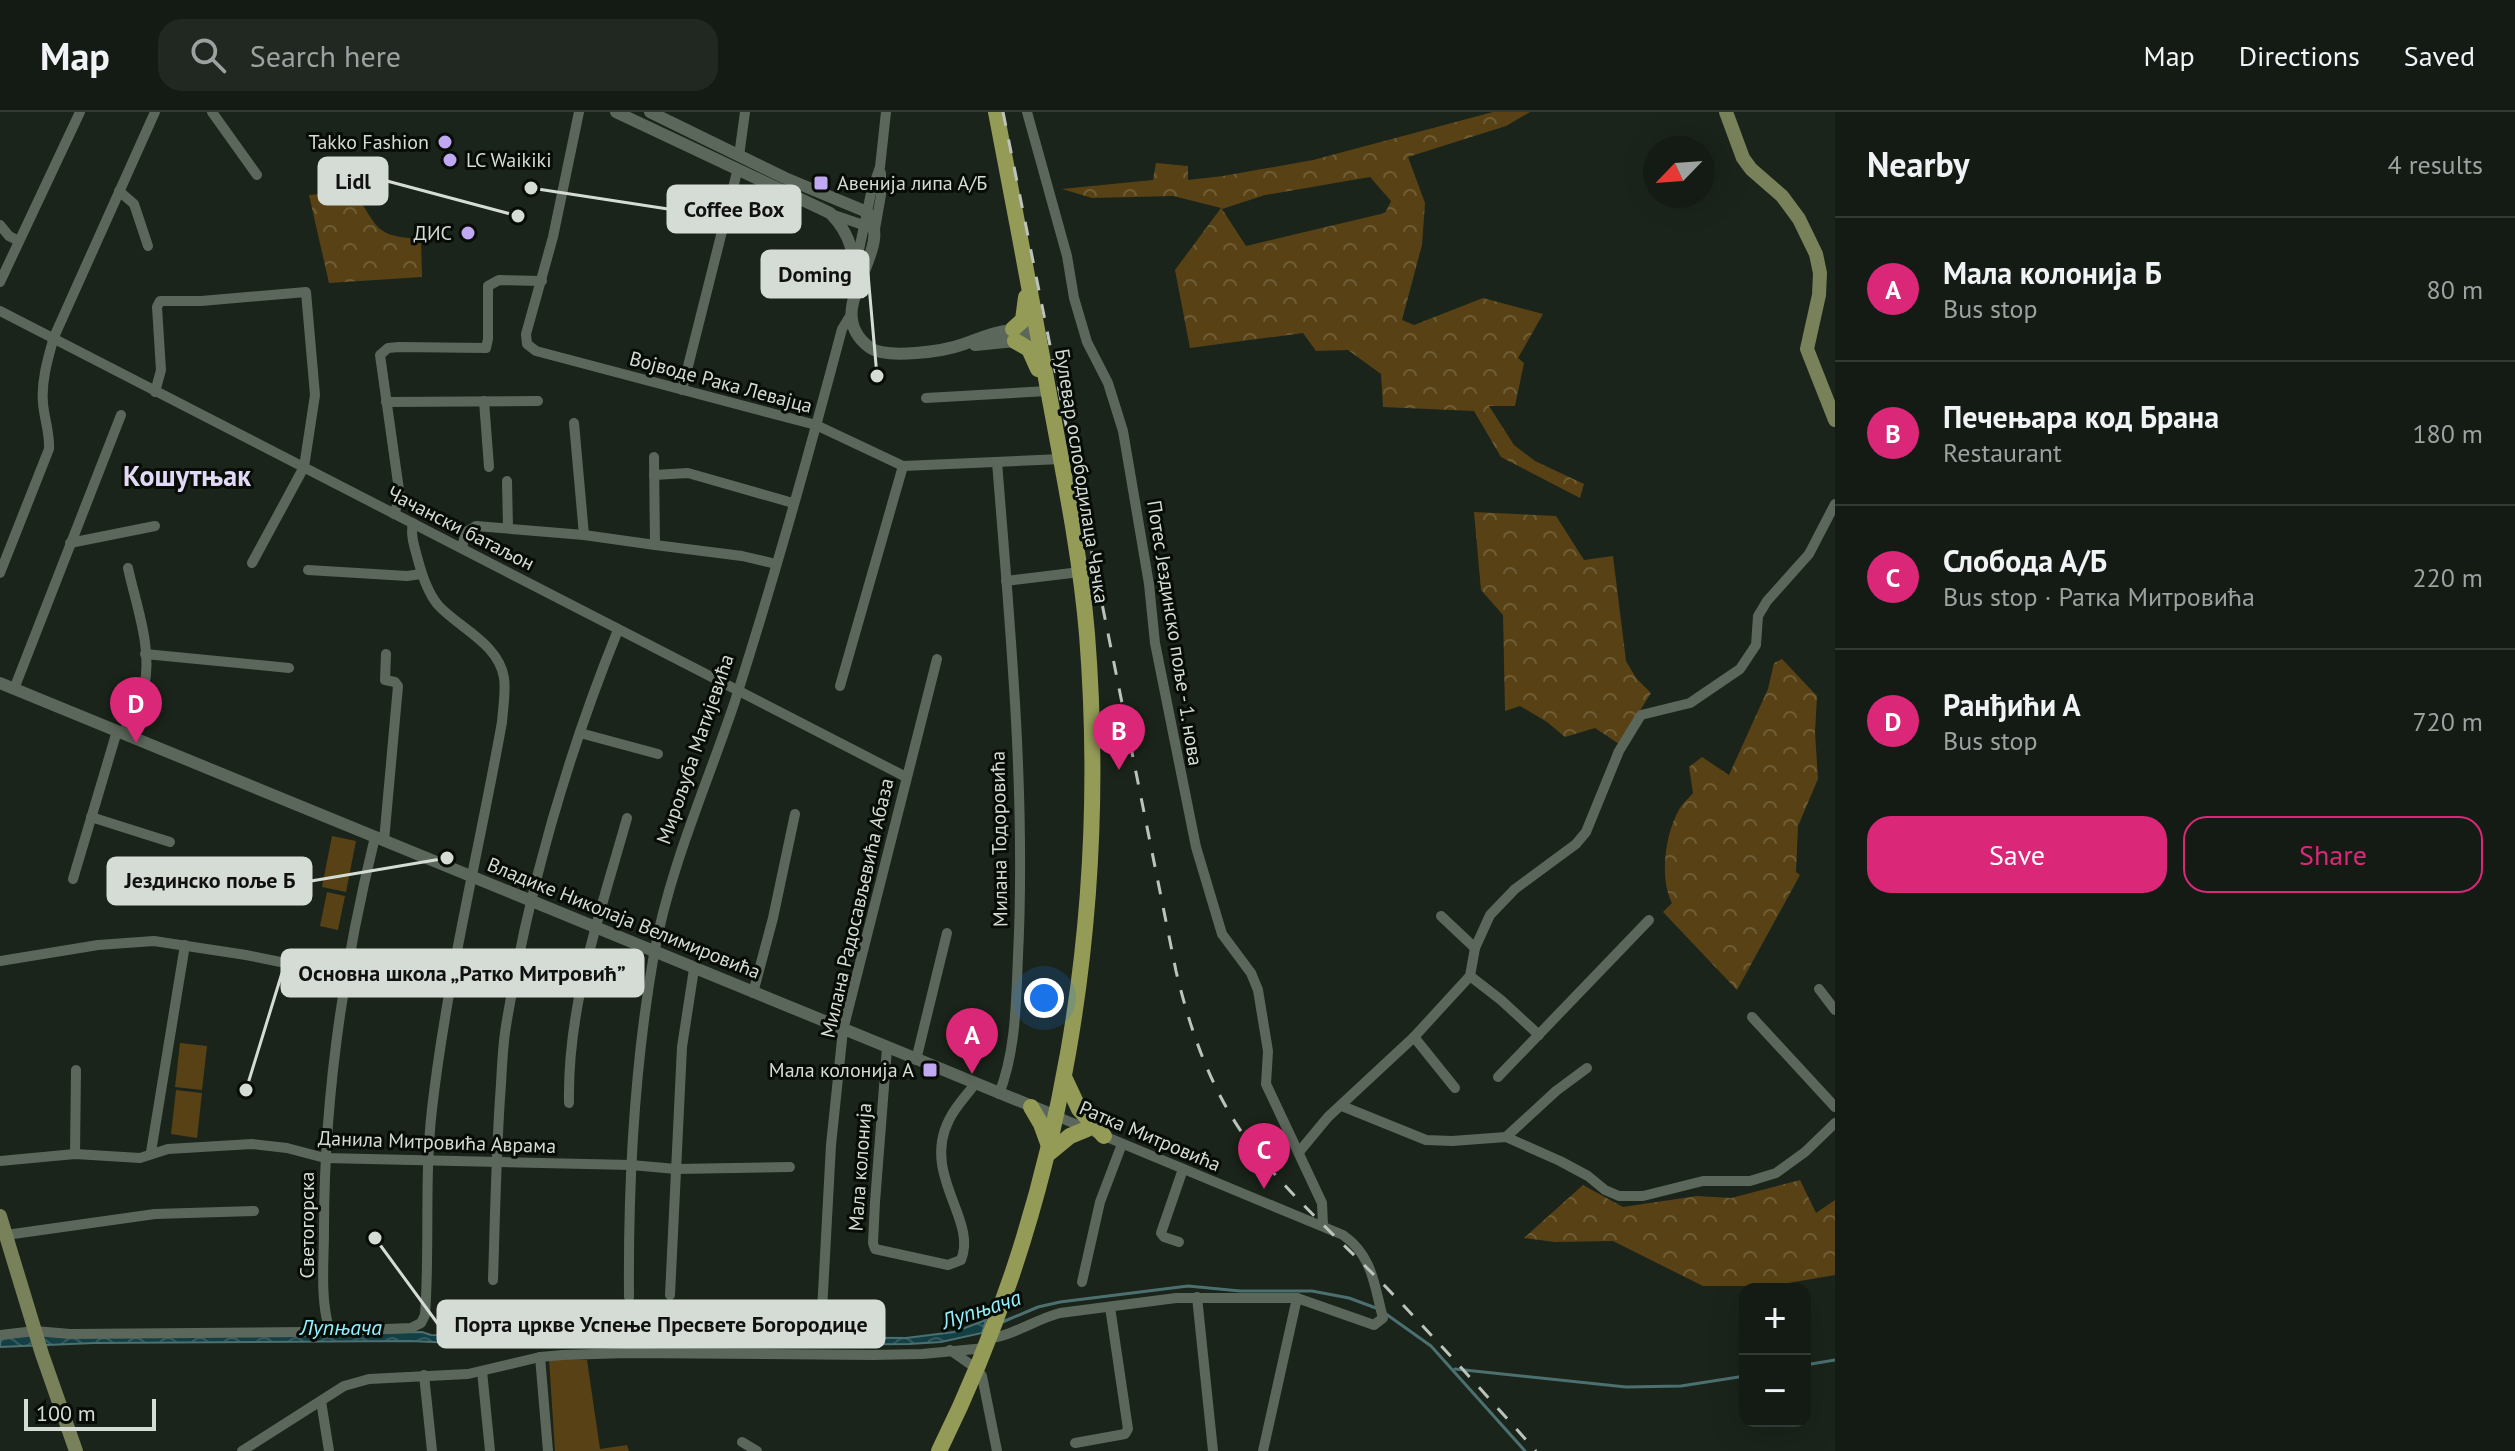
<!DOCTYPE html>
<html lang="en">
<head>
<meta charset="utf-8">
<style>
	:root { --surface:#141b14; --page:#212822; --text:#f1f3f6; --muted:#9da1a0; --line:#333934; --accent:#db2777 }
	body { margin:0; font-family:"PT Sans",sans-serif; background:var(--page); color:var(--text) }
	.controls { position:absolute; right:24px; bottom:24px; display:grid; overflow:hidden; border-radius:16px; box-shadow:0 8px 32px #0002 }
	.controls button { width:72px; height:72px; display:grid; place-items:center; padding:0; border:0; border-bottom:2px solid var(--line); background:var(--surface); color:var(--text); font:40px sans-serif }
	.compass { position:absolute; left:1643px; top:24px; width:72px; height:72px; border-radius:50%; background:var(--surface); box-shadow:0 8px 32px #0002; rotate:245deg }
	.scale { position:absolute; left:24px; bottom:20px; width:132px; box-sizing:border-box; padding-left:8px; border:4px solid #d5dcd5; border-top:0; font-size:22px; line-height:28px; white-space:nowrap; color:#d5dcd5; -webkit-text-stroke:6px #080c07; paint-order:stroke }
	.you { position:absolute; left:1044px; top:886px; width:28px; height:28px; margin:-20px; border:6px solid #fff; border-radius:50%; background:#1a73e8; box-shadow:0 0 0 12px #1a73e833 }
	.badge { display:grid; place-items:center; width:52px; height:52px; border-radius:50%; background:var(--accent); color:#fff; font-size:26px; font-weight:700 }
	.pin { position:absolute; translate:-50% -66px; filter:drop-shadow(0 2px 4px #0008) }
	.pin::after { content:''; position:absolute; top:42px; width:28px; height:24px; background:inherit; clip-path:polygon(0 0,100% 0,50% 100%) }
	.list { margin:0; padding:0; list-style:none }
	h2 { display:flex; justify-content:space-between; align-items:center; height:104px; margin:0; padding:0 32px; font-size:34px }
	h2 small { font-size:26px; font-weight:400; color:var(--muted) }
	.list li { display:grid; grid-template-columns:52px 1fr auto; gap:24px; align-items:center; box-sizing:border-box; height:144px; padding:0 32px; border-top:2px solid var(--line) }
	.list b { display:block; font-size:30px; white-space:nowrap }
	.list p { margin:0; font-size:26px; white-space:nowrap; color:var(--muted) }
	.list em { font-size:26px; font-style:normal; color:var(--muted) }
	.actions { display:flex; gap:16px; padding:24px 32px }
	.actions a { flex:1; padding:18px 0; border:2px solid var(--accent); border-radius:24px; text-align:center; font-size:28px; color:var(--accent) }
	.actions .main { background:var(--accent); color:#fff }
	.icon { flex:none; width:44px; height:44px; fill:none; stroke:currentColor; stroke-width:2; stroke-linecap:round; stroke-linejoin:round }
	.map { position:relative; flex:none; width:1835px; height:1339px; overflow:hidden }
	header { display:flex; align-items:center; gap:48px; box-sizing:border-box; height:112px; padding:0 40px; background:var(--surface); border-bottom:2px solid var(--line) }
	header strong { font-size:38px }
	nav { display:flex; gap:44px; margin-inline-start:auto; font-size:28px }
	.search { width:560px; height:72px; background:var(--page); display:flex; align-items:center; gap:20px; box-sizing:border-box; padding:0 28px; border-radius:24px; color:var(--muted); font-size:30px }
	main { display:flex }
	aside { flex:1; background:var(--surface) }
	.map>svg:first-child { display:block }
</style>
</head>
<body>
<header>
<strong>Map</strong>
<div class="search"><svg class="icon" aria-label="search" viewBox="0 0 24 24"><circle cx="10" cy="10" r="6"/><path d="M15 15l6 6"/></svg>Search here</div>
<nav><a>Map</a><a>Directions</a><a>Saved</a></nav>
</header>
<main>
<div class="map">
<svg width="1835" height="1339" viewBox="0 0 1835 1339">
	<defs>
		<pattern id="forest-crowns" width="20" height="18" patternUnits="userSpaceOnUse" patternTransform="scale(2)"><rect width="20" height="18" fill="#584215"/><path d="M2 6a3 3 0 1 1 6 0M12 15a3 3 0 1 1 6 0" fill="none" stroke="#6f5d36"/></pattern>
		<pattern id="water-waves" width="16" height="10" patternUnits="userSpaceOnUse" patternTransform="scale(2)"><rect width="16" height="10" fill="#124045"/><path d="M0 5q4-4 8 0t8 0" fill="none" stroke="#345b5f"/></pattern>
	</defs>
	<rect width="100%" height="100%" fill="#1a241a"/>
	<g fill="#584215">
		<polygon points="332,724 356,729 346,780 322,775"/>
		<polygon points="327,780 345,784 338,818 320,814"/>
		<polygon points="180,931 207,934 202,978 175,975"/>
		<polygon points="176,978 202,981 197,1026 171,1022"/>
		<polygon points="549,1247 587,1248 600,1337 627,1333 629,1339 555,1339"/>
	</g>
	<g fill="url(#forest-crowns)" fill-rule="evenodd">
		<path d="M1493,0H1530L1506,14L1408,45L1425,91L1422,133L1402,208L1414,213L1483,186L1543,202L1518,246L1524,251L1515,294H1489L1514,333L1535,349L1584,372L1580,386L1501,345L1474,299L1383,295L1381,262L1348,238L1316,239L1303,221L1190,236L1175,158L1221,96L1173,84L1092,86L1062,77L1153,68L1156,51L1188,54V68L1223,64L1313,48ZM1370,65L1391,89L1385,101L1246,134L1222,97L1265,83Z"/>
		<path d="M354,79C379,117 374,124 421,127L422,165L329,171L309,83Z"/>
		<polygon points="1474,400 1556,404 1584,448 1613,444 1626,549 1636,566 1651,581 1619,632 1595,616 1565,625 1547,610 1520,594 1505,599 1503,503 1481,478"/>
		<path d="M1782,547L1817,584L1815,621L1818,667L1798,714L1796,760L1800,763L1737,878L1663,800L1672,791C1659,766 1665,721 1680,696C1683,691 1689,686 1693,681L1689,655L1702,645L1729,663L1768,577L1774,551Z"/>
		<polygon points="1800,1068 1816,1101 1835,1088 1835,1163 1770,1174 1703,1174 1613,1129 1555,1130 1524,1126 1583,1073 1623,1095 1697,1084 1731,1086"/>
	</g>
	<polygon fill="url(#water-waves)" stroke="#4c6f70" stroke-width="2" points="986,1208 982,1221 941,1230 909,1232 784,1233 625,1229 504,1233 409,1229 94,1231 0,1235 0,1225 39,1222 264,1223 422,1220 431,1223 906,1226 954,1220"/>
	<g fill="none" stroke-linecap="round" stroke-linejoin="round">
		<g stroke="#4c6f70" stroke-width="3">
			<polyline points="1386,1202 1431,1234 1525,1339"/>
			<polyline points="1000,1211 1038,1195 1060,1190 1188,1174 1240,1179 1312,1179 1349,1186 1376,1196"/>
			<polyline points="1805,1253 1835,1248"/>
			<polyline points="1455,1257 1626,1275 1681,1274 1745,1264"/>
		</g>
		<g stroke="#5c675b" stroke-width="10">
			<polyline points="212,0 257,63"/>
			<polyline points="579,0 553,125 526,222 527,232 536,239 816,313 903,354 840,574"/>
			<polyline points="1027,0 1067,144 1074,186 1087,230 1108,271 1123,319 1149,472 1155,531 1196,735 1222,822 1251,861 1258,878 1268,939 1266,972 1322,1091 1323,1113"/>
			<polyline points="739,44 745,0"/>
			<polyline points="119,79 134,92 148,134"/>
			<polyline points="831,102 875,117 881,83 881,61"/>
			<polyline points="0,113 9,124 19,129"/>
			<polyline points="856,152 871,81 880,55 886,0"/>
			<polyline points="0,170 80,0"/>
			<polyline points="0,199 906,665"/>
			<polyline points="682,278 737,60"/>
			<polyline points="155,280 161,258 157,195 160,189 201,189 306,180 315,283 304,355 252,451"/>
			<polyline points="926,286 1048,279"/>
			<polyline points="484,289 489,355"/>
			<polyline points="386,290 538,289"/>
			<polyline points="574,311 584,423"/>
			<path d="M997,350C1010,514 1026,680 1018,844C1016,890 1016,939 999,982"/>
			<polyline points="903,354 1061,347"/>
			<polyline points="654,363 688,361 793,391"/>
			<polyline points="507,369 508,416"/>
			<polyline points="394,402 400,385 380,243 388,236 399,235 486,236 488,227 488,174 499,168 542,169"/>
			<polyline points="70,431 155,414"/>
			<polyline points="655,433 742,444 776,452"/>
			<polyline points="462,435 466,420 476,414 584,423 655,433 654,345"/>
			<polyline points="308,458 407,464 421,462"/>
			<path d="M0,461L49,337C50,321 44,306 43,291C41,269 48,246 54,225L155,0"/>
			<polyline points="1006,469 1080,460"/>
			<polyline points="145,542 289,556"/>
			<polyline points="14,577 121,303"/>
			<polyline points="580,621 658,642"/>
			<path d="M123,622C130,607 140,591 144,575C153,537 136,493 128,456"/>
			<polyline points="91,705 170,730"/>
			<polyline points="384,729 398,574 395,570 385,568 386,542"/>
			<polyline points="73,767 117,619"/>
			<polyline points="1441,804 1475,836"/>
			<polyline points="0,849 98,833 154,829 246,843 345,863"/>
			<polyline points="1470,864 1501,888 1539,923"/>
			<polyline points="1819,877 1835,898"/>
			<polyline points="753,881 773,806 795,702"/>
			<polyline points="1752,905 1835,995"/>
			<polyline points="1414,925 1455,976"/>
			<path d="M887,936L875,1090L873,1131L875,1137L948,1153L961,1148C978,1108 921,1063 949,1008C955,995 966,984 975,972"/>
			<polyline points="916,948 947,821"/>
			<polyline points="1498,965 1649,808"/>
			<path d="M569,991C567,893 601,799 627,706"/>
			<polyline points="1342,994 1426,1028 1452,1029 1506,1025 1560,1049 1588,1064 1605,1078 1619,1084 1643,1084 1703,1069 1750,1069 1776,1061 1805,1040 1835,1011"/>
			<polyline points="1506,1025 1556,979 1587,956"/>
			<polyline points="151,1040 185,833"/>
			<polyline points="1299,1040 1328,1005 1414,925 1470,864 1475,836 1490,803 1515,777 1576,732 1586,720 1619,639 1641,603 1690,591 1740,557 1756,533 1758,504 1767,489 1809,442 1835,392"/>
			<polyline points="75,1042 76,958"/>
			<polyline points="0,1049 75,1042 140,1046 168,1037 252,1032 287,1036 325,1046 631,1053 676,1057 790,1055"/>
			<polyline points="6,1123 155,1102 254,1099"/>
			<polyline points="1179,1130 1164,1125 1161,1121 1183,1057"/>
			<path d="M493,1168C495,1107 496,1047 500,986C502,962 502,937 506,914C528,780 567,644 618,518"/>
			<polyline points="1082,1170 1100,1090 1122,1032"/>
			<polyline points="670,1183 682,935 694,857"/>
			<path d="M629,1185C628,1070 634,956 654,842C670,754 707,673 735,589C774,467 809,342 842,217L850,204"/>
			<polyline points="1197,1185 1213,1339"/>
			<polyline points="822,1199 831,1033 843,918 937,547"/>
			<path d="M329,1216L336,1219L411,1216L421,1211L425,1203C430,1135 424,1066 432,997C447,867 479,739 502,610C503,596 506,579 504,566C499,532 459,516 438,493C428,481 422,463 418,448C415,436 410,424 413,411"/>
			<path d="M329,1216C320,1186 324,1149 324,1118C324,985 343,855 375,725"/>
			<polyline points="0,1223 35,1219 70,1222 304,1220 319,1220 329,1216"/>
			<path d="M989,1226C1013,1224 1036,1207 1060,1201L1176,1186H1297L1374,1213L1383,1206C1374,1173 1373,1144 1343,1123L1056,1004"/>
			<polyline points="950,1238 977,1257 982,1264 997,1339"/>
			<polyline points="540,1245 548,1339"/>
			<polyline points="482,1259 490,1339"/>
			<polyline points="424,1263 432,1339"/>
			<polyline points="321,1289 329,1339"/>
			<polyline points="742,1330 757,1339"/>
			<polyline points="1075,1331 1125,1322 1128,1317 1110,1195"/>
			<polyline points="242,1339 344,1274 369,1267 468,1262 540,1245 563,1243 627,1241 872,1243 922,1242 986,1236"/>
			<polyline points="1263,1339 1297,1186"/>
		</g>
		<g stroke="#5c675b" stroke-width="12">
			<path d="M616,0L830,101C851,122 857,146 853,175"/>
			<path d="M650,0L785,66L867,100C898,139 818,196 869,235C886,248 945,239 964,232C987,224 1017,208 1039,227"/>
			<polyline points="975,233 1015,229 1020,227"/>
			<polyline points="0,571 1056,1004"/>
		</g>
		<g stroke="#788159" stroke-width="14">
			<polyline points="1726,0 1743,46 1751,57 1782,84 1799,107 1816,142 1820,161 1819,183 1807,237 1835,308"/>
			<polyline points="0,1104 42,1242 76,1339"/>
		</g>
		<g stroke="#939b57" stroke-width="16">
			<polyline points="1013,217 1023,208 1026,185"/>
			<polyline points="1015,229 1029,237 1038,257"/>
			<polyline points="1065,967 1079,997 1104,1024"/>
			<polyline points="1031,995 1041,1012 1049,1034"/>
			<polyline points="1048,1042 1070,1024 1087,1017"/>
			<path d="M939,1339C1064,1087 1109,801 1087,522C1080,440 1063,359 1048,277C1031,185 1014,92 996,0"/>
		</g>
		<path stroke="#bcc3bc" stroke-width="3" stroke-dasharray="14 14" stroke-linecap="butt" d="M1003,0L1176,859C1192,926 1216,992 1261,1046C1298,1091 1343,1131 1384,1173C1436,1227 1486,1283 1536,1339"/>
	</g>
	<g fill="#c0a8f3" stroke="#080c07" stroke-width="3">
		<circle cx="445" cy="30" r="8"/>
		<circle cx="450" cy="48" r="8"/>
		<rect x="813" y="63" width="16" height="16" rx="4"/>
		<circle cx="468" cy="121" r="8"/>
		<rect x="922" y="950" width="16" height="16" rx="4"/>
	</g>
	<g text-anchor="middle" stroke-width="6" stroke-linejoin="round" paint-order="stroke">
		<g font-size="20" fill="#d5dcd5" stroke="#080c07" text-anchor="end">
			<text x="429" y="37">Takko Fashion</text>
			<text x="466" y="55" text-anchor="start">LC Waikiki</text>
			<text x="837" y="78" text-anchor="start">Авенија липа А/Б</text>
			<text x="452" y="128">ДИС</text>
			<text x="914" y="965">Мала колонија А</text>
		</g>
		<g font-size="20" fill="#d5dcd5" stroke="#080c07">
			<text transform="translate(721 270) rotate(15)" y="7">Војводе Рака Левајца</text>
			<text transform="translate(1082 364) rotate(81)" y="7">Булевар ослободилаца Чачка</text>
			<text transform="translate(461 416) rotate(27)" y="7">Чачански батаљон</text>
			<text transform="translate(1175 521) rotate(81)" y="7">Потес Јездинско поље - 1. нова</text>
			<text transform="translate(695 637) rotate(-71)" y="7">Мирољуба Матијевића</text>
			<text transform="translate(999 727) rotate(-91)" y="7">Милана Тодоровића</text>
			<text transform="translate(857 796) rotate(-77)" y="7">Милана Радосављевића Абаза</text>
			<text transform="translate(624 806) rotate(22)" y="7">Владике Николаја Велимировића</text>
			<text transform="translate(1150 1024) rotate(23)" y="7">Ратка Митровића</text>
			<text transform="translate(437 1030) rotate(2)" y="7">Данила Митровића Аврама</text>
			<text transform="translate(860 1055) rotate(-86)" y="7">Мала колонија</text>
			<text transform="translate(307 1113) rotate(-90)" y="7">Светогорска</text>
		</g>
		<g font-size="22" font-style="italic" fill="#93f2fe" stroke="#080c07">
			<text transform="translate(981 1197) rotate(-18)" y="8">Лупњача</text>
			<text x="341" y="1223">Лупњача</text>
		</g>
		<g font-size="28" font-weight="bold" fill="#e1d9f5" stroke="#080c07">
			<text x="187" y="374">Кошутњак</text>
		</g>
	</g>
	<path fill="none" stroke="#d5dcd5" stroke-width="3" d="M518 104L387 69M531 76L668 97M877 264L868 162M447 746L311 769M246 978L282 861M375 1126L438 1212"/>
	<g fill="#d5dcd5" stroke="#080c07" stroke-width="3">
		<circle cx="518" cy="104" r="8"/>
		<circle cx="531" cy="76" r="8"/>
		<circle cx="877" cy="264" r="8"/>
		<circle cx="447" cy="746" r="8"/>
		<circle cx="246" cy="978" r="8"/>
		<circle cx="375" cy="1126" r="8"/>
	</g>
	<g fill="#d5dcd5" stroke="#d5dcd5" stroke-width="3">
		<rect x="319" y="46" width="68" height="46" rx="8"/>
		<rect x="668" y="74" width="132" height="46" rx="8"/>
		<rect x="762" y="139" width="106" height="46" rx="8"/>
		<rect x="108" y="746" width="203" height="46" rx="8"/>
		<rect x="282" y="838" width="361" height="46" rx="8"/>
		<rect x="438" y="1189" width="446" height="46" rx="8"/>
	</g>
	<g font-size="22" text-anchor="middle" font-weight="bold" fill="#111">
		<text x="353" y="77">Lidl</text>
		<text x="734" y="105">Coffee Box</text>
		<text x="815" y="170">Doming</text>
		<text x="210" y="776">Јездинско поље Б</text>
		<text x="462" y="869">Основна школа „Ратко Митровић”</text>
		<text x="661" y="1220">Порта цркве Успење Пресвете Богородице</text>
	</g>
</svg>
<div class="controls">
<button>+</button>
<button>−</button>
</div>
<svg class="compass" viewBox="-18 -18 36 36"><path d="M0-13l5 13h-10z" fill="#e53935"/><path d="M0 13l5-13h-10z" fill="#9da1a0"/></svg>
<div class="scale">100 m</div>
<div class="you"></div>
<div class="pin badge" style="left:972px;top:962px">A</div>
<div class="pin badge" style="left:1119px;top:658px">B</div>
<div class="pin badge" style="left:1264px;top:1077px">C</div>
<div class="pin badge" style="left:136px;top:631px">D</div>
</div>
<aside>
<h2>Nearby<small>4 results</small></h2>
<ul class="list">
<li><span class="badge">A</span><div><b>Мала колонија Б</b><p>Bus stop</p></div><em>80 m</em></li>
<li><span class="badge">B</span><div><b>Печењара код Брана</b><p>Restaurant</p></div><em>180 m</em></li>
<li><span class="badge">C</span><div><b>Слобода А/Б</b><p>Bus stop · Ратка Митровића</p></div><em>220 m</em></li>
<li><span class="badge">D</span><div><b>Ранђићи А</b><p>Bus stop</p></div><em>720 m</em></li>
</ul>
<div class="actions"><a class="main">Save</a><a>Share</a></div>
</aside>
</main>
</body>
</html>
